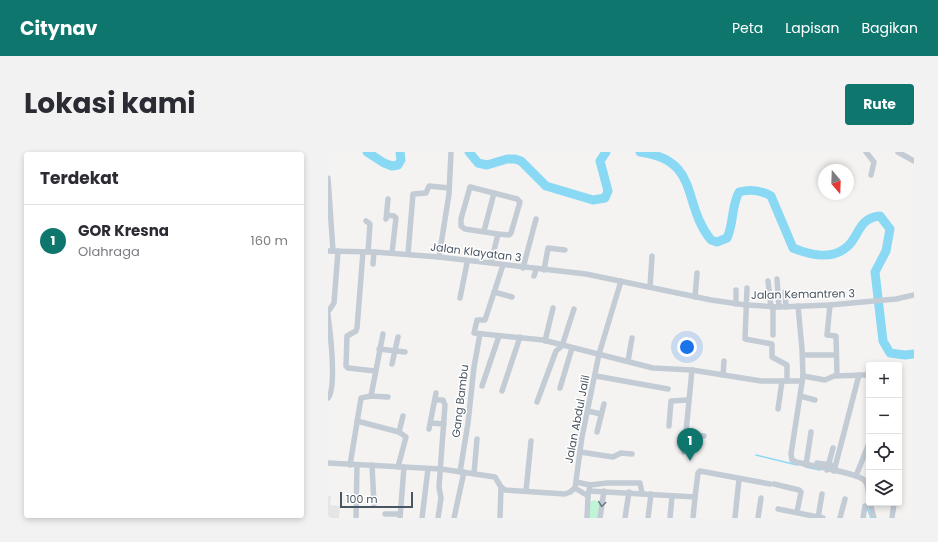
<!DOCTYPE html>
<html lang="id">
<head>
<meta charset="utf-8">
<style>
	:root { --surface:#fff; --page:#f2f2f3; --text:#2b2b33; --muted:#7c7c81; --line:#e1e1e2; --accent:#0f766e }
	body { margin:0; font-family:Poppins,sans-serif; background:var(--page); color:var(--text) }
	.controls { position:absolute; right:12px; bottom:12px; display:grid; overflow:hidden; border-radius:4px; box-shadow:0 2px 6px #0003 }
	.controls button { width:36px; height:36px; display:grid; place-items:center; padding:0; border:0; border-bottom:1px solid var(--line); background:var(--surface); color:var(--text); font:20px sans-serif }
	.compass { position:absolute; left:490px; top:12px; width:36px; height:36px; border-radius:50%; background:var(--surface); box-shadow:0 2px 6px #0003; rotate:161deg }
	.scale { position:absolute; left:12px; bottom:10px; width:73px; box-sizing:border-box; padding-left:4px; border:2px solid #485562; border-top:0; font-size:11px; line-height:14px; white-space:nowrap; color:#485562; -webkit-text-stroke:3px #fff; paint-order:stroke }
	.you { position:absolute; left:359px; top:195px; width:14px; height:14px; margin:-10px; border:3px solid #fff; border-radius:50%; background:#1a73e8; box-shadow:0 0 0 6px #1a73e833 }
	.badge { display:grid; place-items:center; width:26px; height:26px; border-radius:50%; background:var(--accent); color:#fff; font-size:13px; font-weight:700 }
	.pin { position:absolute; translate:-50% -33px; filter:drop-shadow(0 1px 2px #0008) }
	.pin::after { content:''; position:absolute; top:21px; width:14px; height:12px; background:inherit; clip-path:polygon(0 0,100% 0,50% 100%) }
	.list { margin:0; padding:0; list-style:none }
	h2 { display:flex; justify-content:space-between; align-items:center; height:52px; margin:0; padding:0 16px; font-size:17px }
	h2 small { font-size:13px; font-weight:400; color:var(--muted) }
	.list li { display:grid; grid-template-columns:26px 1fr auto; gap:12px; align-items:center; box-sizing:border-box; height:72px; padding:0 16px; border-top:1px solid var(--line) }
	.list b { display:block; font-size:15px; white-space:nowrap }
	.list p { margin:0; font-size:13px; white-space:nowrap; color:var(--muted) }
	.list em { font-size:13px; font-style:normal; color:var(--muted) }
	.icon { flex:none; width:22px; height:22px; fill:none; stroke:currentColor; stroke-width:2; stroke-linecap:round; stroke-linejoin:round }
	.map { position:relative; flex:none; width:586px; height:366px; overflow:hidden; border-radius:4px }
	header { display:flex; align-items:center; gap:24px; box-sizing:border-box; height:56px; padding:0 20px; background:var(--accent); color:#fff }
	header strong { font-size:19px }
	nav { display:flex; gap:22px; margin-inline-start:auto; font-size:14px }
	.intro { display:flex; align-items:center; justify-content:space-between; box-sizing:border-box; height:96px; padding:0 24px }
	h1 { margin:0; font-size:28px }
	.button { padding:10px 18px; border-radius:4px; background:var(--accent); color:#fff; font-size:14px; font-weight:700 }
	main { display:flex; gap:24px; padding:0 24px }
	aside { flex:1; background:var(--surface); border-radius:4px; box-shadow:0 2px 6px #0003 }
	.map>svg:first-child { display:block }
</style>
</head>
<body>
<header>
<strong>Citynav</strong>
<nav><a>Peta</a><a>Lapisan</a><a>Bagikan</a></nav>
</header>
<div class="intro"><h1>Lokasi kami</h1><a class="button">Rute</a></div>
<main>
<aside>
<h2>Terdekat<small></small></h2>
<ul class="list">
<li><span class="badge">1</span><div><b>GOR Kresna</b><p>Olahraga</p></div><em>160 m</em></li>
</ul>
</aside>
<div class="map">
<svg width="586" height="366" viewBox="0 0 586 366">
	<rect width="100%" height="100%" fill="#f5f3f2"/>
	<polygon fill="#e6e4e4" points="0,344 3,344 2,353 12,354 11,366 0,366"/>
	<polygon fill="#c0f4d6" points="266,348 272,350 270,366 261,366 262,350"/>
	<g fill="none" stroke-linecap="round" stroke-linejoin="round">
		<g stroke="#8ad9f4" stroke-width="1.5">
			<polyline points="428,303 469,313"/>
			<polyline points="478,315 492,318"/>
			<polyline points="539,347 540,358 543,366"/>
		</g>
		<g stroke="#8ad9f4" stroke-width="9">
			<polyline points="39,0 56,11 64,14 70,13 73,8 72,0"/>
			<polyline points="141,0 150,11 159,13 179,7 187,7 193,9 218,34 265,48 277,46 280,39 272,9 278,0"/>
			<path d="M312,0C373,8 353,51 383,88L389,90L399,86C406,71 403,55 411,40C423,37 432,38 443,44L465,96C482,103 504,109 520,94C532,82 531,66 552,64L562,77L558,99L547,120L555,189L562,201L577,203L586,202"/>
		</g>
		<g stroke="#c3ccd5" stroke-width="5.5">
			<polyline points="538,0 546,10 543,23"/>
			<polyline points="570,0 586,9"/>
			<polyline points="0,26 5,99"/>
			<polyline points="59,63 66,64 68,66 64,101"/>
			<polyline points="58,67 60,47"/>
			<polyline points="38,69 42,72 40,100"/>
			<polyline points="156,79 166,41"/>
			<polyline points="0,99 46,100 111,105 258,122 383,148 418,153 451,155 502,153 568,147 586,143"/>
			<polyline points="35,100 29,176 28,179 19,184 18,214 20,216 47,219"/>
			<polyline points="80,102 85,42 98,41 101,34 121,36"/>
			<polyline points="111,105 121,42 123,0"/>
			<polyline points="163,111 170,82 181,83 183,81 192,50 189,47 142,35 133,67 133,74 137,77 170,82"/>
			<polyline points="45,112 46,100"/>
			<polyline points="175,113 157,168 149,168 146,181 215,188 325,216 364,218 433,229 474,229"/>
			<polyline points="195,116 208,67"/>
			<polyline points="216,118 220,96 237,98"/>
			<polyline points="206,124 208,118"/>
			<polyline points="449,127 451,155"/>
			<polyline points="440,129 443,155"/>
			<polyline points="322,135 324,104"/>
			<polyline points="419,136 417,187 444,192 444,205 459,213 459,229"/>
			<polyline points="408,138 408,152"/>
			<polyline points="166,140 184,145"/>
			<polyline points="457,140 458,155"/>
			<polyline points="367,145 369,121"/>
			<polyline points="132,146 139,111"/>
			<polyline points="502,153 499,183 508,184 509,223"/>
			<path d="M470,154L474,197L475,224L463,302L464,308L468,310C483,314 526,320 536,328C541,332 540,341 541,346"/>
			<polyline points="0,160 6,151 10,99"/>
			<path d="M0,163C2,178 9,236 0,246"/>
			<polyline points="445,183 445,155"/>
			<polyline points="217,189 225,156"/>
			<polyline points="51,197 77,200"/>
			<polyline points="475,203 507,203"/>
			<polyline points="300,209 304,186"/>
			<polyline points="64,212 70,185"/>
			<polyline points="395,223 396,209"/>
			<polyline points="268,224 340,237"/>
			<polyline points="475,224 497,228 506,224 537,223"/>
			<polyline points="154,234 171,184"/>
			<polyline points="232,236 244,196"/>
			<polyline points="174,239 192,185"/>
			<polyline points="43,244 55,182"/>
			<polyline points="472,244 487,248"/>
			<polyline points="107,248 115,248 117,253 111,335 113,346 110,366"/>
			<polyline points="209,250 228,199 234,194 246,157"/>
			<polyline points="450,257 454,229"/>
			<polyline points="260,259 273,262"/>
			<polyline points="29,269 71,280"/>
			<polyline points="103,271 116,272"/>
			<polyline points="341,274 343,249 360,248"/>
			<polyline points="101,277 108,241"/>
			<polyline points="269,280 276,252"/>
			<polyline points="357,282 376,284"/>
			<polyline points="252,300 285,305 293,301 304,302"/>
			<polyline points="356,300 364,218"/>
			<polyline points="0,311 113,317 167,325 173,335"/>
			<polyline points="489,311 503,313"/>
			<polyline points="22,313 33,246 43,244 60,245"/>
			<polyline points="44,313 46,352"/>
			<polyline points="478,313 483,280"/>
			<polyline points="70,315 78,285 71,280 75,264"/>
			<polyline points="499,318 505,296"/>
			<polyline points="506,319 531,223"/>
			<polyline points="132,320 140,271 146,215 152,182"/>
			<polyline points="146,321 149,287"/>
			<polyline points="528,324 541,291"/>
			<polyline points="248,330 262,333 261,339 367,345 365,366"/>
			<polyline points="446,332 471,338 473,340 469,360"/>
			<polyline points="262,333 279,331 312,331 314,341"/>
			<polyline points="173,335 177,338 237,342 242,340 247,336 254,285 271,202 293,129"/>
			<polyline points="247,336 260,344 260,341"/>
			<polyline points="198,339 203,289"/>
			<polyline points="367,345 370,321 372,319 442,332"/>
			<polyline points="542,351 546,366"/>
			<polyline points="450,357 495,366"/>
			<polyline points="57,362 72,362"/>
			<polyline points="28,366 29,313"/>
			<polyline points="72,366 76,315"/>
			<polyline points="94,366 100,317"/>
			<polyline points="126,366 136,320"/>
			<polyline points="172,366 173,335"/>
			<polyline points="259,366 260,344"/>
			<polyline points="272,366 276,339"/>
			<polyline points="297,366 301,340"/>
			<polyline points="320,366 323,342"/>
			<polyline points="342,366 344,344"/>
			<polyline points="407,366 411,327"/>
			<polyline points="430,366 433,346"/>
			<polyline points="490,366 494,342"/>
			<polyline points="512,366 517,347"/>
			<polyline points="535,366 537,354"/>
			<polyline points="564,366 566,351"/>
		</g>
	</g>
	<defs><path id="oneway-chevron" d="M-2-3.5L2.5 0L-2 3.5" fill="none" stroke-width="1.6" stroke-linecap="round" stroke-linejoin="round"/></defs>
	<use stroke="#6d7984" href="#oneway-chevron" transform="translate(274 352) rotate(98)"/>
	<g text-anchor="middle" stroke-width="3" stroke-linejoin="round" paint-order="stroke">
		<g font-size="11" fill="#485562" stroke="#fff">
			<text transform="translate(148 100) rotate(7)" y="4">Jalan Klayatan 3</text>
			<text transform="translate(475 142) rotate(-1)" y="4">Jalan Kemantren 3</text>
			<text transform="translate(132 249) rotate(-83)" y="4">Gang Bambu</text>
			<text transform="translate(249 267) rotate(-79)" y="4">Jalan Abdul Jalil</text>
		</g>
	</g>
</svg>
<div class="controls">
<button>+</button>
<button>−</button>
<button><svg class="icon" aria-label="locate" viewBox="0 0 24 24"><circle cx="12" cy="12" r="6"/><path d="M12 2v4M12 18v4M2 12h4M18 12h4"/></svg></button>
<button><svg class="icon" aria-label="layers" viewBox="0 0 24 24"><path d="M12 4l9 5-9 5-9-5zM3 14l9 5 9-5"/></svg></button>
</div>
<svg class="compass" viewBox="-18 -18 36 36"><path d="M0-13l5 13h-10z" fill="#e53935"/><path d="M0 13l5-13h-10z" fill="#7c7c81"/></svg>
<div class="scale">100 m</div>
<div class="you"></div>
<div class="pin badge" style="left:362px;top:309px">1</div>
</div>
</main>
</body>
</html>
